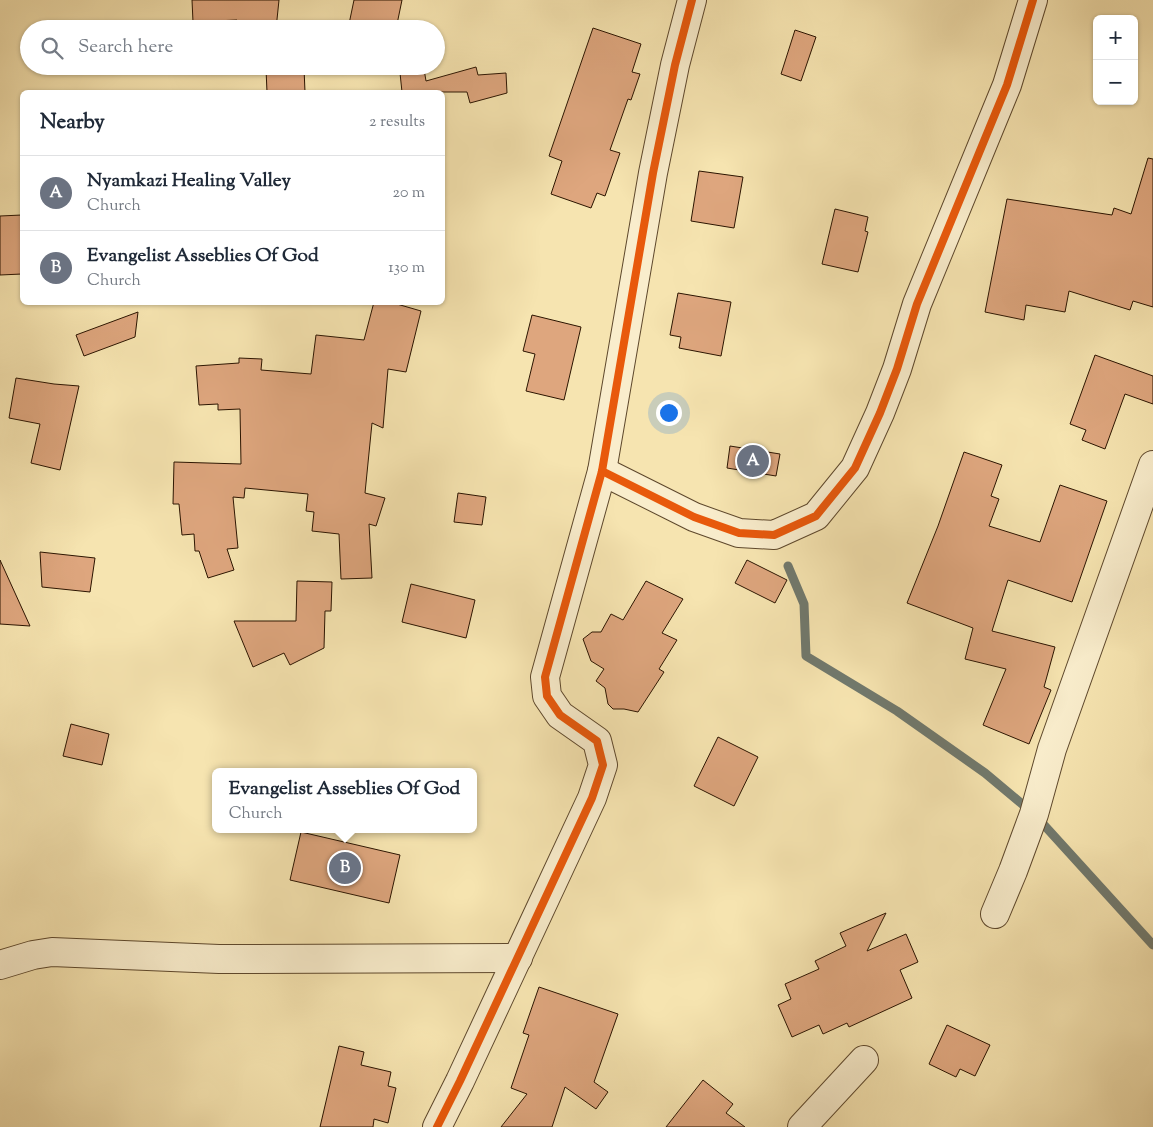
<!DOCTYPE html>
<html lang="en">
<head>
<meta charset="utf-8">
<style>
	:root { --surface:#fff; --page:#f2f2f3; --text:#1f2937; --muted:#747a83; --line:#e0e1e3; --accent:#8f2418 }
	body { margin:0; font-family:"Sorts Mill Goudy",serif; background:var(--page); color:var(--text) }
	.controls { position:absolute; right:15px; top:15px; display:grid; overflow:hidden; border-radius:8px; box-shadow:0 1px 4px #0004 }
	.controls button { width:45px; height:45px; display:grid; place-items:center; padding:0; border:0; border-bottom:1px solid var(--line); background:var(--surface); color:var(--text); font:25px sans-serif }
	.you { position:absolute; left:668px; top:412px; width:18px; height:18px; margin:-12px; border:4px solid #fff; border-radius:50%; background:#1a73e8; box-shadow:0 0 0 8px #1a73e833 }
	.badge { display:grid; place-items:center; width:32px; height:32px; border-radius:50%; background:var(--accent); color:#fff; font-size:16px; font-weight:700 }
	.pin { position:absolute; translate:-50% -50%; border:2px solid #fff; box-shadow:0 1px 5px #0006 }
	.popup { position:absolute; left:212px; top:768px; width:265px; height:65px; box-sizing:border-box; display:grid; place-content:center; border-radius:8px; background:var(--surface); filter:drop-shadow(0 1px 4px #0005); font-size:16px; white-space:nowrap; color:var(--muted) }
	.popup b { font-size:19px; color:var(--text) }
	.popup::after { content:''; position:absolute; left:50%; top:100%; margin-left:-10px; border:10px solid transparent; border-top-color:var(--surface) }
	.list { margin:0; padding:0; list-style:none }
	h2 { display:flex; justify-content:space-between; align-items:center; height:65px; margin:0; padding:0 20px; font-size:21px }
	h2 small { font-size:16px; font-weight:400; color:var(--muted) }
	.list li { display:grid; grid-template-columns:32px 1fr auto; gap:15px; align-items:center; box-sizing:border-box; height:75px; padding:0 20px; border-top:1px solid var(--line) }
	.list b { display:block; font-size:19px; white-space:nowrap }
	.list p { margin:0; font-size:16px; white-space:nowrap; color:var(--muted) }
	.list em { font-size:16px; font-style:normal; color:var(--muted) }
	.icon { flex:none; width:28px; height:28px; fill:none; stroke:currentColor; stroke-width:2; stroke-linecap:round; stroke-linejoin:round }
	.map { position:relative; flex:none; width:1153px; height:1127px; overflow:hidden }
	.search { position:absolute; background:var(--surface); box-shadow:0 1px 4px #0004; left:20px; top:20px; width:425px; height:55px; display:flex; align-items:center; gap:12px; box-sizing:border-box; padding:0 18px; border-radius:28px; color:var(--muted); font-size:19px }
	.panel { position:absolute; background:var(--surface); box-shadow:0 1px 4px #0004; left:20px; top:90px; width:425px; height:215px; border-radius:8px }
	.map>svg:first-child { display:block }
</style>
</head>
<body>
<div class="map">
<svg width="1153" height="1127" viewBox="0 0 1153 1127">
	<rect width="100%" height="100%" fill="#f6e4b0"/>
	<filter id="stains"><feTurbulence type="fractalNoise" baseFrequency=".004" numOctaves="4"/><feColorMatrix values="0 0 0 0 .2 0 0 0 0 .09 0 0 0 0 .02 0 0 0 .5 -.17"/></filter>
	<radialGradient id="worn" r=".72"><stop offset=".6" stop-color="#630" stop-opacity="0"/><stop offset="1" stop-color="#630" stop-opacity=".3"/></radialGradient>
	<g fill="none" stroke-linecap="round" stroke-linejoin="round">
		<polyline stroke="#71796d" stroke-width="9" points="788,566 804,604 806,656 897,711 985,773 1034,814 1153,945"/>
	</g>
	<g fill="#dea67e" stroke="#2b1400">
		<polygon points="192,0 279,0 276,29 236,29 237,20 193,22"/>
		<polygon points="354,0 402,0 396,29 372,29 349,24"/>
		<polygon points="593,28 641,44 632,72 640,74 631,100 628,99 610,150 620,153 605,196 597,193 591,208 551,194 562,161 549,156"/>
		<polygon points="795,30 816,37 801,81 781,74"/>
		<polygon points="476,67 478,75 506,73 507,93 470,103 467,92 402,92 400,73 424,69 426,81"/>
		<polygon points="304,68 305,92 267,92 266,69"/>
		<polygon points="1148,158 1153,159 1153,307 1133,301 1130,310 1069,291 1065,312 1026,305 1024,320 985,312 1007,199 1112,215 1114,208 1131,214"/>
		<polygon points="699,171 743,177 734,228 691,221"/>
		<polygon points="835,209 868,217 865,231 868,232 858,272 822,264"/>
		<polygon points="22,215 22,274 0,275 0,216"/>
		<polygon points="678,293 731,302 721,356 679,348 681,337 670,335"/>
		<polygon points="374,302 390,302 421,311 406,372 388,369 383,428 372,423 365,493 385,498 376,526 369,524 372,578 341,579 339,534 312,531 314,512 306,511 308,494 245,488 244,498 233,497 238,548 227,549 234,570 208,578 199,551 195,551 194,534 182,535 179,504 173,504 174,462 241,464 240,409 218,410 218,404 199,405 196,366 239,363 239,358 262,359 261,370 311,374 316,335 364,340"/>
		<polygon points="138,312 135,337 84,356 76,335"/>
		<polygon points="532,315 581,327 564,400 526,391 535,354 523,351"/>
		<polygon points="1095,355 1153,376 1153,404 1125,394 1105,449 1082,440 1086,430 1070,424"/>
		<polygon points="16,378 54,384 79,386 60,470 31,463 40,424 9,418"/>
		<polygon points="730,446 780,454 776,476 727,468"/>
		<polygon points="964,452 1002,465 991,496 999,499 989,526 1040,542 1060,485 1107,501 1072,602 1008,580 992,631 1055,647 1044,687 1051,690 1029,744 983,725 1006,669 965,659 973,628 907,603 938,526"/>
		<polygon points="458,493 486,497 482,525 454,522"/>
		<polygon points="40,552 95,558 90,592 42,587"/>
		<polygon points="0,560 30,626 0,624"/>
		<polygon points="747,560 787,580 775,603 735,583"/>
		<polygon points="297,581 332,582 331,611 325,611 324,648 290,665 284,653 253,667 234,621 296,621"/>
		<polygon points="646,581 683,599 662,633 677,640 659,669 664,672 638,712 624,709 613,709 608,704 605,688 596,681 604,669 591,661 583,639 592,632 601,632 611,614 623,620"/>
		<polygon points="411,584 475,600 466,638 402,622"/>
		<polygon points="71,724 109,734 102,765 63,756"/>
		<polygon points="718,737 758,757 734,806 694,786"/>
		<polygon points="301,832 400,855 389,903 290,880"/>
		<polygon points="886,913 867,951 906,934 918,962 900,970 912,998 849,1027 847,1023 823,1034 819,1025 792,1037 778,1005 791,999 785,984 819,969 815,961 846,946 840,933"/>
		<polygon points="539,987 618,1014 594,1082 608,1092 596,1109 565,1087 552,1127 501,1127 527,1094 511,1088 529,1035 523,1033"/>
		<polygon points="947,1025 990,1045 975,1076 960,1069 956,1077 929,1064"/>
		<polygon points="339,1046 364,1052 361,1065 391,1072 388,1086 396,1088 388,1123 374,1119 373,1127 320,1127"/>
		<polygon points="703,1080 733,1104 726,1113 745,1127 666,1127"/>
	</g>
	<g fill="none" stroke-linecap="round" stroke-linejoin="round">
		<g stroke="#5e482c" stroke-width="30">
			<g id="minor">
				<polyline points="602,471 694,517 739,533 774,535 816,516 855,468 880,413 897,369 917,304 1007,85 1033,0"/>
				<polyline points="995,914 1013,871 1034,814 1052,749 1153,465"/>
				<polyline points="0,965 33,955 52,952 219,959 518,958"/>
				<polyline points="437,1127 460,1081 592,798 603,765 597,741 560,715 547,696 545,677 602,471 653,173 675,65 692,0"/>
				<polyline points="802,1127 864,1060"/>
			</g>
		</g>
		<use href="#minor" stroke="#f9edcc" stroke-width="28"/>
		<g stroke="#f9edcc" stroke-width="11">
			<g id="cycleway">
				<polyline points="602,471 694,517 739,533 774,535 816,516 855,468 880,413 897,369 917,304 1007,85 1033,0"/>
				<polyline points="437,1127 460,1081 592,798 603,765 597,741 560,715 547,696 545,677 602,471 653,173 675,65 692,0"/>
			</g>
		</g>
		<use href="#cycleway" stroke="#e8590c" stroke-width="8"/>
	</g>
	<rect width="100%" height="100%" filter="url(#stains)"/>
	<rect width="100%" height="100%" fill="url(#worn)"/>
</svg>
<div class="controls">
<button>+</button>
<button>−</button>
</div>
<div class="you"></div>
<div class="pin badge" style="left:753px;top:461px;background:#6b7280">A</div>
<div class="pin badge" style="left:345px;top:868px;background:#6b7280">B</div>
<div class="popup"><b>Evangelist Asseblies Of God</b>Church</div>
<div class="search"><svg class="icon" aria-label="search" viewBox="0 0 24 24"><circle cx="10" cy="10" r="6"/><path d="M15 15l6 6"/></svg>Search here</div>
<section class="panel">
<h2>Nearby<small>2 results</small></h2>
<ul class="list">
<li><span class="badge" style="background:#6b7280">A</span><div><b>Nyamkazi Healing Valley</b><p>Church</p></div><em>20 m</em></li>
<li><span class="badge" style="background:#6b7280">B</span><div><b>Evangelist Asseblies Of God</b><p>Church</p></div><em>130 m</em></li>
</ul>
</section>
</div>
</body>
</html>
